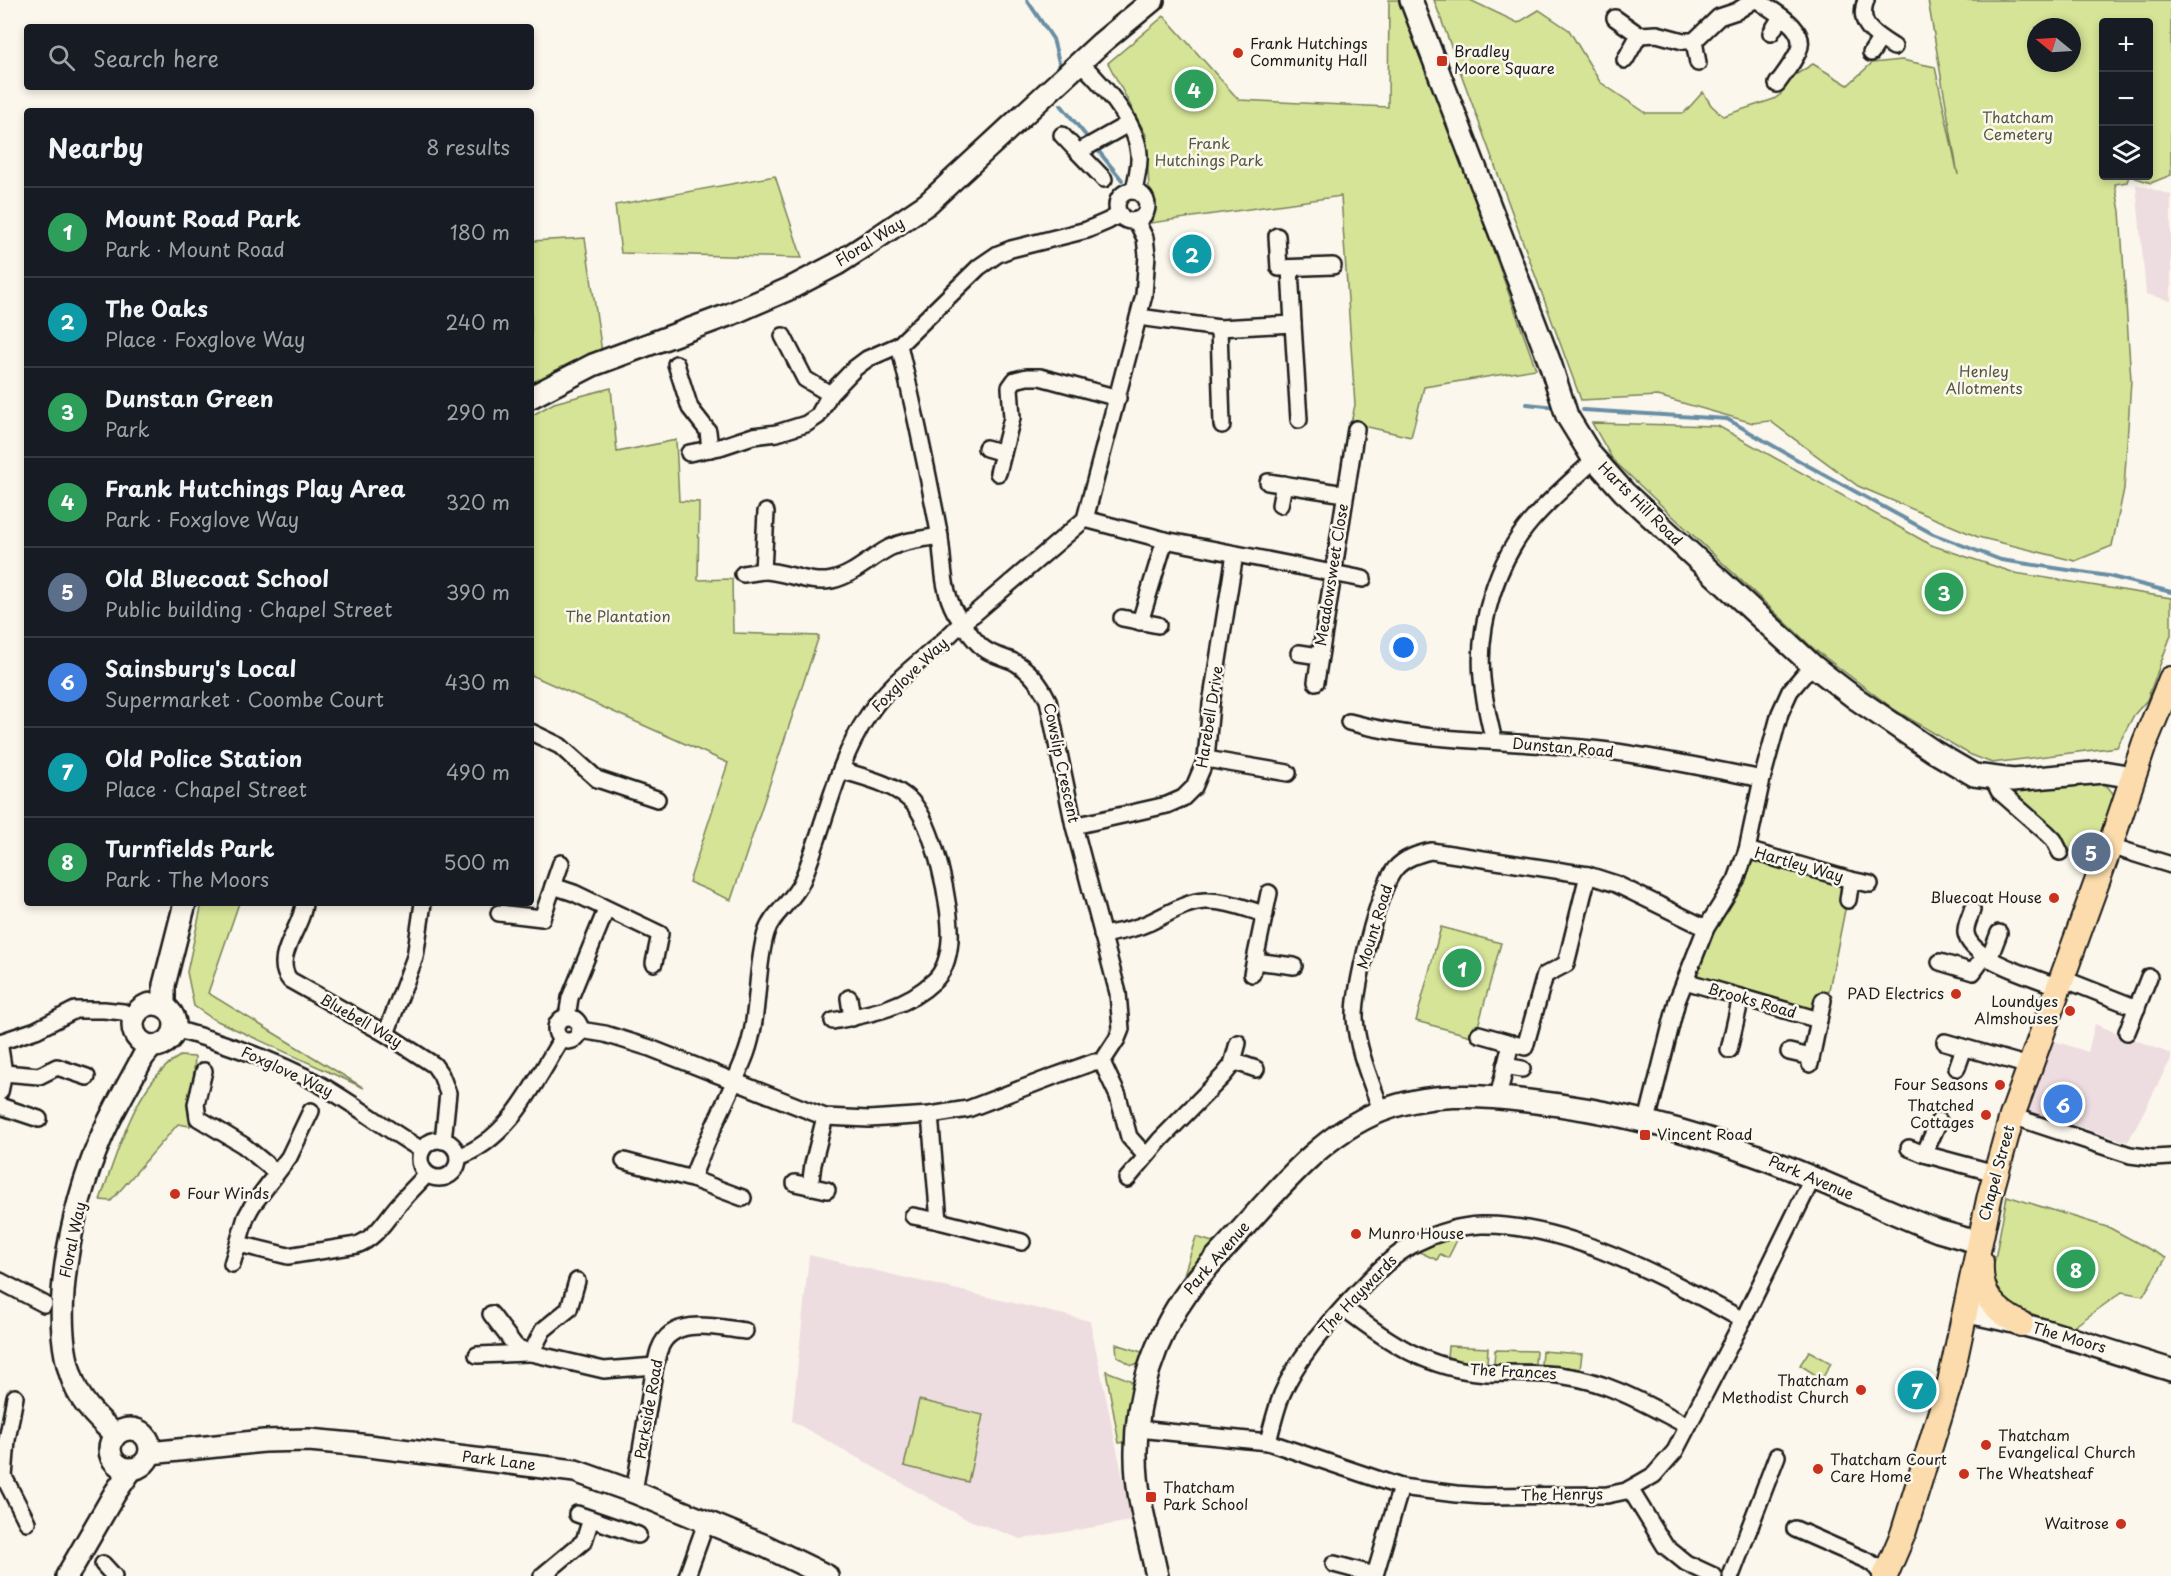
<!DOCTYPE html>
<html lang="en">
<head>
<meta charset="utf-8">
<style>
	:root { --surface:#171b24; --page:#20242c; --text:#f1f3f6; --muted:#9ea1a6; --line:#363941; --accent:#c8321e }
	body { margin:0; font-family:"Playpen Sans",sans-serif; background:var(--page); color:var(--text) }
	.controls { position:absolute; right:18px; top:18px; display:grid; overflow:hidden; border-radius:6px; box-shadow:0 3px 9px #0003 }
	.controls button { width:54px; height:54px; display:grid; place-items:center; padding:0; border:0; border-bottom:2px solid var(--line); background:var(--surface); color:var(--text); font:30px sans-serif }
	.compass { position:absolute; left:2027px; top:18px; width:54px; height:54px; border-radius:50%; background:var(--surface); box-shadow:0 3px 9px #0003; rotate:288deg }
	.you { position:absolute; left:1404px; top:648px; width:21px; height:21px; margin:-15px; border:4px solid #fff; border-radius:50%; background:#1a73e8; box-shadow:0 0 0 9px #1a73e833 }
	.badge { display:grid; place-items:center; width:39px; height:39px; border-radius:50%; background:var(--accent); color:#fff; font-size:20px; font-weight:700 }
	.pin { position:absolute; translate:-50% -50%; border:3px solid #fff; box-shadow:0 2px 6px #0006 }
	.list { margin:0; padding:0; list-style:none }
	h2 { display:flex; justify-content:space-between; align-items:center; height:78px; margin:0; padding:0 24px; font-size:26px }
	h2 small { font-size:20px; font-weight:400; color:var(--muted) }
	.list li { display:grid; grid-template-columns:39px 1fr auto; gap:18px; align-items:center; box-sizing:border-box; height:90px; padding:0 24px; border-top:2px solid var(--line) }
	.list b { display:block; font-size:22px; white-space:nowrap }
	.list p { margin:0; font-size:20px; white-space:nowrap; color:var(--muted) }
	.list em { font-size:20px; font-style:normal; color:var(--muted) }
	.icon { flex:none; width:33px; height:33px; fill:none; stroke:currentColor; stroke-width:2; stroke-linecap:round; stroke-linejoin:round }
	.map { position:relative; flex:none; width:2171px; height:1576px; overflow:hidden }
	.search { position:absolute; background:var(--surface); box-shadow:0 3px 9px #0003; left:24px; top:24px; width:510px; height:66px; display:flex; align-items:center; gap:15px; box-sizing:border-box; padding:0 21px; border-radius:6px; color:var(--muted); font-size:22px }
	.panel { position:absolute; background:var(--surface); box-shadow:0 3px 9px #0003; left:24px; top:108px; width:510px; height:798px; border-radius:6px }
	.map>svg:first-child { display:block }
</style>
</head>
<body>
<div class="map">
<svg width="2171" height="1576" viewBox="0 0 2171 1576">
	<rect width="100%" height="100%" fill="#fbf7ec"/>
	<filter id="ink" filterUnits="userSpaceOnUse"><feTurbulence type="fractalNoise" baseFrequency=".0167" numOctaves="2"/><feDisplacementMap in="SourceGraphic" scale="12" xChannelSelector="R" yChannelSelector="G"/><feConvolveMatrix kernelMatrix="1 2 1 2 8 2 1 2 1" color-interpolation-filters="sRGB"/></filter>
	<g filter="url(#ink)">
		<g fill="#eedde0">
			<polygon points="2136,184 2171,195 2171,301 2146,294"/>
			<polygon points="2095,1024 2171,1054 2171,1059 2128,1142 2028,1111 2052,1040 2088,1052"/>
			<polygon points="809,1255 1090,1321 1132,1521 1021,1539 964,1518 792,1421"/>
		</g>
		<g fill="#d6e497" stroke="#79805a" stroke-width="1.5" fill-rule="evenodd">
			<polygon points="1389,0 1403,0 1536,369 1424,387 1411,437 1351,423 1355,405 1341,196 1151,223 1146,135 1108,63 1164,16 1239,100 1388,107"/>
			<path d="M1434,0H1470L1518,23L1539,10L1569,30L1600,82L1646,113H1684L1703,92L1711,105L1723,116L1774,99L1781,94L1782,83L1813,64L1848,85L1872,63L1902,60L1935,67L1958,175L1928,0H2171V175L2151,183L2130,176H2148V22H2104V176H2129L2127,182L2115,184L2120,211L2131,380L2124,489L2112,546L2075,561L1978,537L1858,486L1770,421L1753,423L1658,396L1581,400ZM2036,27H2072V63H2036Z"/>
			<polygon points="775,176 802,258 621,253 615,205"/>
			<polygon points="585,238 602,352 531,386 531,241"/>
			<polygon points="611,388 617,452 676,440 679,501 699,502 698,580 732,579 733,633 819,636 731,900 689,882 728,763 531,675 531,416 554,403"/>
			<polygon points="1592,423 1718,426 1931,545 2015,573 2171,598 2171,635 2147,700 2134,715 2117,747 1992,763 1969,754 1895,710 1814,649 1613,460"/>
			<polygon points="2096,781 2108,787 2115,796 2100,841 2090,838 2082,863 2011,791 2011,790"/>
			<polygon points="1746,850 1851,880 1826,1005 1816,1003 1811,1012 1685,981"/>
			<polygon points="202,903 239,903 208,993 364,1088 213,1019 194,1006 187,972"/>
			<polygon points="1441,927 1501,943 1475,1037 1416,1021"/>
			<path d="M180,1056L195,1057L190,1126L178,1124L111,1201L100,1200C117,1154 136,1081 180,1056Z"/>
			<polygon points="2007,1196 2110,1228 2166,1258 2143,1296 2122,1292 2072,1328 1999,1302 1991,1280"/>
			<polygon points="1457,1235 1459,1236 1448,1258 1440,1254 1437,1260 1417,1251"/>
			<polygon points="1196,1237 1219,1244 1214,1245 1184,1274"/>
			<polygon points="1116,1344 1148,1354 1142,1364 1131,1365 1117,1356"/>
			<polygon points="1448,1346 1488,1348 1487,1364 1467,1363 1447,1357"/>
			<polygon points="1495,1350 1536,1351 1535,1364 1494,1364"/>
			<polygon points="1542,1351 1582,1354 1580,1369 1541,1365"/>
			<polygon points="1809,1351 1831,1363 1822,1379 1800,1365"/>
			<polygon points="1106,1371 1130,1380 1135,1390 1128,1442 1119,1443"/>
			<polygon points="919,1400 983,1415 968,1482 904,1466"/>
		</g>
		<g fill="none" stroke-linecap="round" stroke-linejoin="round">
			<g stroke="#698ea4" stroke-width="4">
				<polyline points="1027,0 1053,39 1060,66"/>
				<polyline points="1061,105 1091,142"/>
				<polyline points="1096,148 1122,180"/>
				<polyline points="1527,404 1556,407"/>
				<polyline points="1583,410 1727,419 1803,463 1933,534 2001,560 2108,576 2171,592"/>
			</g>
			<g stroke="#1c1c1c" stroke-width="20">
				<g id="street">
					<path d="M1757,0C1772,11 1810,28 1798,52C1793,63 1784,74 1777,84"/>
					<path d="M1866,0C1856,25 1876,36 1894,47"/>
					<polyline points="1615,18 1639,35 1657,34 1683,41 1694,41 1719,17 1737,11 1754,0"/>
					<polyline points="1771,33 1781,17"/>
					<polyline points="1694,41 1698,63"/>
					<polyline points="1871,53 1880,39"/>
					<polyline points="1625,60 1639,35"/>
					<path d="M1081,63C1102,84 1137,122 1139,154C1140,166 1136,179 1134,191"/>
					<polyline points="1062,135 1078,152 1128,124"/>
					<polyline points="1078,152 1104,179"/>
					<circle cx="1132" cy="206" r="15"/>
					<polyline points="1277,236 1279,268 1333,266"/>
					<polyline points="1139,317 1219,328 1293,324 1290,268"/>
					<polyline points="1293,324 1299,420"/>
					<polyline points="1219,328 1222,425"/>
					<polyline points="783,336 805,379 830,394"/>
					<polyline points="676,364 690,408 708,431 710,449"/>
					<polyline points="986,448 1003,453"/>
					<polyline points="689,453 720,447 753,436 777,433 806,424 818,416 830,394 855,368 867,359 899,345"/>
					<polyline points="998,473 1012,418 1010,387 1015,380 1027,377 1040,377 1118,398"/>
					<polyline points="1268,482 1345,494"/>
					<polyline points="1280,505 1284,484"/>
					<path d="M766,512L763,571C786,571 809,585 832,580C854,575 870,558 889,548C905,540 923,539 940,536"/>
					<polyline points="1085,519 1165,540 1363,579"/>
					<polyline points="743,574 763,571"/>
					<polyline points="1122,618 1158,625"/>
					<polyline points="1140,622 1165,540"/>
					<polyline points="1299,653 1319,656"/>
					<polyline points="1316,682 1356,429"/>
					<path d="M1349,722C1434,745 1522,739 1609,751C1660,758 1711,769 1762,779"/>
					<polyline points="531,732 560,746 597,779 657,799"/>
					<path d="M1494,741C1489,721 1484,700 1482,678C1477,625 1497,560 1532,520C1551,498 1574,479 1595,459"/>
					<polyline points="1206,759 1288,773"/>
					<polyline points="1993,779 1999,791 2047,833 2054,840 2060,852"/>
					<polyline points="1074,826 1167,805 1183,798 1194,787 1206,759 1211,704 1235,554"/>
					<polyline points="2110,846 2171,865"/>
					<polyline points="1747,850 1851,880 1870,884"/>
					<polyline points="553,886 574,893 660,934 654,963"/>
					<polyline points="1848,900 1851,880"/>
					<path d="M304,903C303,927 271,958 290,980L386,1034L434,1065L441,1075L448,1093L443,1141"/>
					<path d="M1972,910C1970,917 1965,926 1966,933C1970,960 2035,977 2058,987"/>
					<polyline points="499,913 542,918 561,863"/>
					<path d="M1102,935C1118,932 1133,930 1148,923C1167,915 1184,902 1205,901C1225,900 1246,909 1265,914"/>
					<polyline points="1989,959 1999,933"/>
					<polyline points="1255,961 1294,966"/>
					<polyline points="1940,962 1973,972 1984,957"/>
					<polyline points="1252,974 1269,893"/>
					<polyline points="2061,978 2137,1008"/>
					<polyline points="1685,981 1819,1020"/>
					<polyline points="849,998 852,1018"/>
					<circle cx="568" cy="1029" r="12"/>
					<polyline points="567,1017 570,998 606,910"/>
					<path d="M833,1021C869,1014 906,1008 934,981C945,971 949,954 950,940C952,907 934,824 911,801C892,783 866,778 841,770"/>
					<path d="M175,1029C225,1043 276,1060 321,1085C356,1105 388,1130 422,1150"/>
					<polyline points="580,1030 605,1034 650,1048 825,1117 869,1119 930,1115 968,1109 1052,1077 1094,1062 1102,1062"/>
					<polyline points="2127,1032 2149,977"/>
					<polyline points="386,1034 415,957 423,903"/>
					<polyline points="1479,1034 1525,1047 1545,975 1566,964 1588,875"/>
					<polyline points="0,1042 36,1030 75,1010 104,1010 123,1012 135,1018"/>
					<polyline points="1945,1042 2029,1066"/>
					<polyline points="0,1048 4,1073 0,1092"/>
					<polyline points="1729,1050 1741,997"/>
					<polyline points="1789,1052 1811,1057"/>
					<polyline points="1233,1061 1256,1069"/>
					<path d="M1102,1062L1117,1039L1121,1029L1118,993L1074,826L1048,700C1041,686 1030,671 1016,663C1005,657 993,656 983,648C974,641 961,622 955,612C941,587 944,559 939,532C927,469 914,407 899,345L979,267L998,254L1011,249L1087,230L1108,221L1120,214"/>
					<polyline points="1102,1062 1118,1096 1129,1137 1146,1156"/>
					<polyline points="1810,1064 1823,1000"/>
					<polyline points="1505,1066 1522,1069"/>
					<polyline points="1957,1068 1964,1048"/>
					<polyline points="204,1071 196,1104 198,1118 243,1145 276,1172"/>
					<polyline points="4,1073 39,1076 57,1067 87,1077"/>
					<polyline points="1498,1097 1511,1043"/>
					<polyline points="0,1106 39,1119"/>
					<path d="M1381,1110C1371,1081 1357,1050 1355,1018C1354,990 1378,890 1395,869C1404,858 1418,854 1431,851L1588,875L1616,884L1706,928"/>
					<polyline points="930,1115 939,1221 1022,1242"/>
					<polyline points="2012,1116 2130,1155 2154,1158 2171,1157"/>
					<polyline points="1647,1121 1677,1001 1706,928 1736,880 1747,850 1762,779 1780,713 1790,691 1812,665"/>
					<circle cx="439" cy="1159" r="19"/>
					<polyline points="1909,1148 1924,1154 1995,1173"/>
					<polyline points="1924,1154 1939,1121"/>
					<path d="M458,1157C510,1139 534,1083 561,1040"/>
					<path d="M624,1161L692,1179C707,1136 730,1096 746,1054C760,1016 755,970 766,933C772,913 794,901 802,881C824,829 836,763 867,717C884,690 910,669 934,649C948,638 959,623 974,614L1085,519L1144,295L1147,255L1145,238L1136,220"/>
					<polyline points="692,1179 743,1198"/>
					<polyline points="1127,1179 1160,1140 1223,1076 1232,1065 1238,1043"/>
					<polyline points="795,1183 827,1190"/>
					<polyline points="810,1187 813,1164 825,1117"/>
					<polyline points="913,1216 939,1221"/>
					<path d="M239,1244L288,1256L357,1245C378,1237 386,1218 401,1202C409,1192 419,1183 427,1174"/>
					<polyline points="232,1264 246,1217 252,1206 289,1157 311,1111"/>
					<polyline points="0,1281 44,1304"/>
					<polyline points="577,1281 569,1309 543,1330 531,1353 604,1370 655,1366"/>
					<path d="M1344,1308C1388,1342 1429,1370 1487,1373C1513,1374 1540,1372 1565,1376C1610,1382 1649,1406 1688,1426"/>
					<polyline points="491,1314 516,1347 531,1353"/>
					<polyline points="477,1355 528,1353"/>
					<polyline points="1138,1429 1268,1442 1401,1487 1456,1494 1484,1496 1607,1495 1626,1491 1654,1475 1675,1451 1743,1320 1812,1179"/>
					<path d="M1268,1442C1272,1426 1276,1409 1282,1394C1298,1357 1324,1329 1351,1299C1371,1278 1390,1256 1416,1243C1436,1233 1458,1226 1481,1225C1568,1223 1669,1280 1743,1320"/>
					<polyline points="4,1477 27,1522"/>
					<polyline points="0,1479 4,1477 7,1440 15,1397"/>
					<polyline points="1630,1489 1665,1546 1686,1563 1714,1576"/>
					<path d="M634,1492L655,1366C657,1361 657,1354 660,1348C673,1315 718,1328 745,1331"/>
					<polyline points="577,1514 638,1535"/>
					<polyline points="1795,1529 1868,1561 1875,1566 1883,1576"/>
					<polyline points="103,1564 114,1576"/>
					<polyline points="1334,1564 1375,1575 1401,1487"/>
					<polyline points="542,1576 584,1541 591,1519"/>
					<polyline points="687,1576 706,1523"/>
					<polyline points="1731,1576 1777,1456"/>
				</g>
			</g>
			<g stroke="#1c1c1c" stroke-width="26">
				<g id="secondary">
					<polyline points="1411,0 1550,363 1567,416 1591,455 1624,492 1812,665 1855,698 1933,751 1974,775 2013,780 2103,772 2133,777"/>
					<polyline points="531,397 593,365 731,314 791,288 837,264 868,244 927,204 1101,43 1153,0"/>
					<circle cx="154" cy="1025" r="21"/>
					<polyline points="164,1006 164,985 185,903"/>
					<path d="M1966,1312C2036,1324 2103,1350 2171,1370"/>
					<circle cx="130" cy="1449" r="20"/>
					<path d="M115,1435C101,1421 86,1408 77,1390C44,1322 73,1204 101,1138C113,1110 129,1084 143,1057L152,1046"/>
					<polyline points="150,1453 264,1441 309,1440 352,1444 575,1471 634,1492 765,1546 827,1576"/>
					<polyline points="67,1576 115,1493 131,1470"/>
					<path d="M1157,1576C1149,1537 1136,1497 1136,1457C1135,1397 1154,1338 1189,1290C1202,1271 1219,1255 1234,1238C1277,1191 1320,1135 1381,1111C1428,1092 1479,1095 1528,1101C1609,1110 1687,1129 1763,1158C1822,1180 1879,1208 1938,1231L1966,1239L1980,1240"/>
				</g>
			</g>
			<g stroke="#1c1c1c" stroke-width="28">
				<g id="primary">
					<path d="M1981,1262C1979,1295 1994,1310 2021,1324"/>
					<polyline points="1885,1576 1903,1534 1950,1382 1990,1195 2012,1116 2110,846 2145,742 2171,679"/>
				</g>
			</g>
			<use href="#street" stroke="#fbf7ec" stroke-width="15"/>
			<use href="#secondary" stroke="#fbf7ec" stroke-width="21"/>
			<use href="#primary" stroke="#fcdcac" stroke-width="24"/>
		</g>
	</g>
	<g fill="#c8321e" stroke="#fbf7ec" stroke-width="2">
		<circle cx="1238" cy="53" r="6"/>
		<rect x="1436" y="55" width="12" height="12" rx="3"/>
		<circle cx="2054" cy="898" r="6"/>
		<circle cx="1956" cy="994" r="6"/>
		<circle cx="2070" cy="1011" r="6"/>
		<circle cx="2000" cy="1085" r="6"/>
		<circle cx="1986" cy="1115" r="6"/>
		<rect x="1639" y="1129" width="12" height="12" rx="3"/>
		<circle cx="175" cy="1194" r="6"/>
		<circle cx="1356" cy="1234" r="6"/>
		<circle cx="1861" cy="1390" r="6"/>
		<circle cx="1986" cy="1445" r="6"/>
		<circle cx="1818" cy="1469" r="6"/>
		<circle cx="1964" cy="1474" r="6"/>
		<rect x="1145" y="1491" width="12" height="12" rx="3"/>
		<circle cx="2121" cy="1524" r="6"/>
	</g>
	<g text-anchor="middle" stroke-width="5" stroke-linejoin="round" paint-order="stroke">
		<g font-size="15" fill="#1c1c1c" stroke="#fbf7ec" text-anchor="start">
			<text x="1250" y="49">Frank Hutchings<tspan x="1250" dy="17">Community Hall</tspan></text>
			<text x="1454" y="57">Bradley<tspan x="1454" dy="17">Moore Square</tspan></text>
			<text x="2042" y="903" text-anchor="end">Bluecoat House</text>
			<text x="1944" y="999" text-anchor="end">PAD Electrics</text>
			<text x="2058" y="1007" text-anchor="end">Loundyes<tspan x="2058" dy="17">Almshouses</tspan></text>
			<text x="1988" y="1090" text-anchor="end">Four Seasons</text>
			<text x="1974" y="1111" text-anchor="end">Thatched<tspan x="1974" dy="17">Cottages</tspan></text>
			<text x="1657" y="1140">Vincent Road</text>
			<text x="187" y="1199">Four Winds</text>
			<text x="1368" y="1239">Munro House</text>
			<text x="1849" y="1386" text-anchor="end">Thatcham<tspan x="1849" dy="17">Methodist Church</tspan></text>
			<text x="1998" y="1441">Thatcham<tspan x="1998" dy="17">Evangelical Church</tspan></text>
			<text x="1830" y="1465">Thatcham Court<tspan x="1830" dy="17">Care Home</tspan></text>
			<text x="1976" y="1479">The Wheatsheaf</text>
			<text x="1163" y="1493">Thatcham<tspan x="1163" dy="17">Park School</tspan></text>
			<text x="2109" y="1529" text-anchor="end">Waitrose</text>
		</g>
		<g font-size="15" fill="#545841" stroke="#fbf7ec">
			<text x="2018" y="123">Thatcham<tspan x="2018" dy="17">Cemetery</tspan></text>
			<text x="1209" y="149">Frank<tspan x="1209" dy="17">Hutchings Park</tspan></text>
			<text x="1984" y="377">Henley<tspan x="1984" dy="17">Allotments</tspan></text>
			<text x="618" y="622">The Plantation</text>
		</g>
		<g font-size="15" fill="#1c1c1c" stroke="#fbf7ec">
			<text transform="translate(870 242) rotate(-32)" y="5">Floral Way</text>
			<text transform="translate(1640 504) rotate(45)" y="5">Harts Hill Road</text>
			<text transform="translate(1332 575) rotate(-81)" y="5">Meadowsweet Close</text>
			<text transform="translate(910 675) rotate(-44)" y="5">Foxglove Way</text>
			<text transform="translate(1210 717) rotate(-81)" y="5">Harebell Drive</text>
			<text transform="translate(1563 748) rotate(5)" y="5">Dunstan Road</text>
			<text transform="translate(1061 763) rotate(78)" y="5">Cowslip Crescent</text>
			<text transform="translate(1799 865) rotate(16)" y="5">Hartley Way</text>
			<text transform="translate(1375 927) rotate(-73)" y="5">Mount Road</text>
			<text transform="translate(1752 1001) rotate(16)" y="5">Brooks Road</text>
			<text transform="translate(361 1021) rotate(30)" y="5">Bluebell Way</text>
			<text transform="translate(287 1072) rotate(25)" y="5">Foxglove Way</text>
			<text transform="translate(1997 1173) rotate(-75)" y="5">Chapel Street</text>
			<text transform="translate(1811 1178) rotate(23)" y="5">Park Avenue</text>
			<text transform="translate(73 1240) rotate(-78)" y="5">Floral Way</text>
			<text transform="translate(1217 1258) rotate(-49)" y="5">Park Avenue</text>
			<text transform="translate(1358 1295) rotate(-46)" y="5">The Haywards</text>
			<text transform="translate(2069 1338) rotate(16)" y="5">The Moors</text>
			<text transform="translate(1513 1372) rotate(3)" y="5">The Frances</text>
			<text transform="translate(649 1409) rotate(-80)" y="5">Parkside Road</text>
			<text transform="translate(499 1461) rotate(7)" y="5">Park Lane</text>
			<text transform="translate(1562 1495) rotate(-1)" y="5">The Henrys</text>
		</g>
	</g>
</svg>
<div class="controls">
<button>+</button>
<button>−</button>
<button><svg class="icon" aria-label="layers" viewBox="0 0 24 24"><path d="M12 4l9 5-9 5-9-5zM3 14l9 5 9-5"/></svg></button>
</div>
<svg class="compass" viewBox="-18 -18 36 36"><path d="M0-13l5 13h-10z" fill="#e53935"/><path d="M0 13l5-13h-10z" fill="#9ea1a6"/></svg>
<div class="you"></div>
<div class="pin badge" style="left:1462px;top:968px;background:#2e9e5b">1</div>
<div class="pin badge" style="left:1192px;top:254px;background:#0f9aa8">2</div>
<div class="pin badge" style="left:1944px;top:592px;background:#2e9e5b">3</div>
<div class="pin badge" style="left:1194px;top:89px;background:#2e9e5b">4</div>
<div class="pin badge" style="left:2091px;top:852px;background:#5c6f8a">5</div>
<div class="pin badge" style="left:2063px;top:1104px;background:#3f7fe0">6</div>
<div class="pin badge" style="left:1917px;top:1390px;background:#0f9aa8">7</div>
<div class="pin badge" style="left:2076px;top:1269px;background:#2e9e5b">8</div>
<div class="search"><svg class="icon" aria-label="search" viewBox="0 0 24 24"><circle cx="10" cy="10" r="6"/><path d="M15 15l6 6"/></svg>Search here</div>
<section class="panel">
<h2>Nearby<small>8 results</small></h2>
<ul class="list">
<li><span class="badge" style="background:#2e9e5b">1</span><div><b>Mount Road Park</b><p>Park · Mount Road</p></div><em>180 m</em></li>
<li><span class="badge" style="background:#0f9aa8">2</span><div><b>The Oaks</b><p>Place · Foxglove Way</p></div><em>240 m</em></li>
<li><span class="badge" style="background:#2e9e5b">3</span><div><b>Dunstan Green</b><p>Park</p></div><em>290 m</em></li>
<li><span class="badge" style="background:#2e9e5b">4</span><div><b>Frank Hutchings Play Area</b><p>Park · Foxglove Way</p></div><em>320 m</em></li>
<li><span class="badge" style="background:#5c6f8a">5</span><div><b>Old Bluecoat School</b><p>Public building · Chapel Street</p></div><em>390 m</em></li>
<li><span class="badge" style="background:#3f7fe0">6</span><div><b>Sainsbury's Local</b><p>Supermarket · Coombe Court</p></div><em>430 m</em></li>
<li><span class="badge" style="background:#0f9aa8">7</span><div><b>Old Police Station</b><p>Place · Chapel Street</p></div><em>490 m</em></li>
<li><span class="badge" style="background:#2e9e5b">8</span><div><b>Turnfields Park</b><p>Park · The Moors</p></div><em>500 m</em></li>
</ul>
</section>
</div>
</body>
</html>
